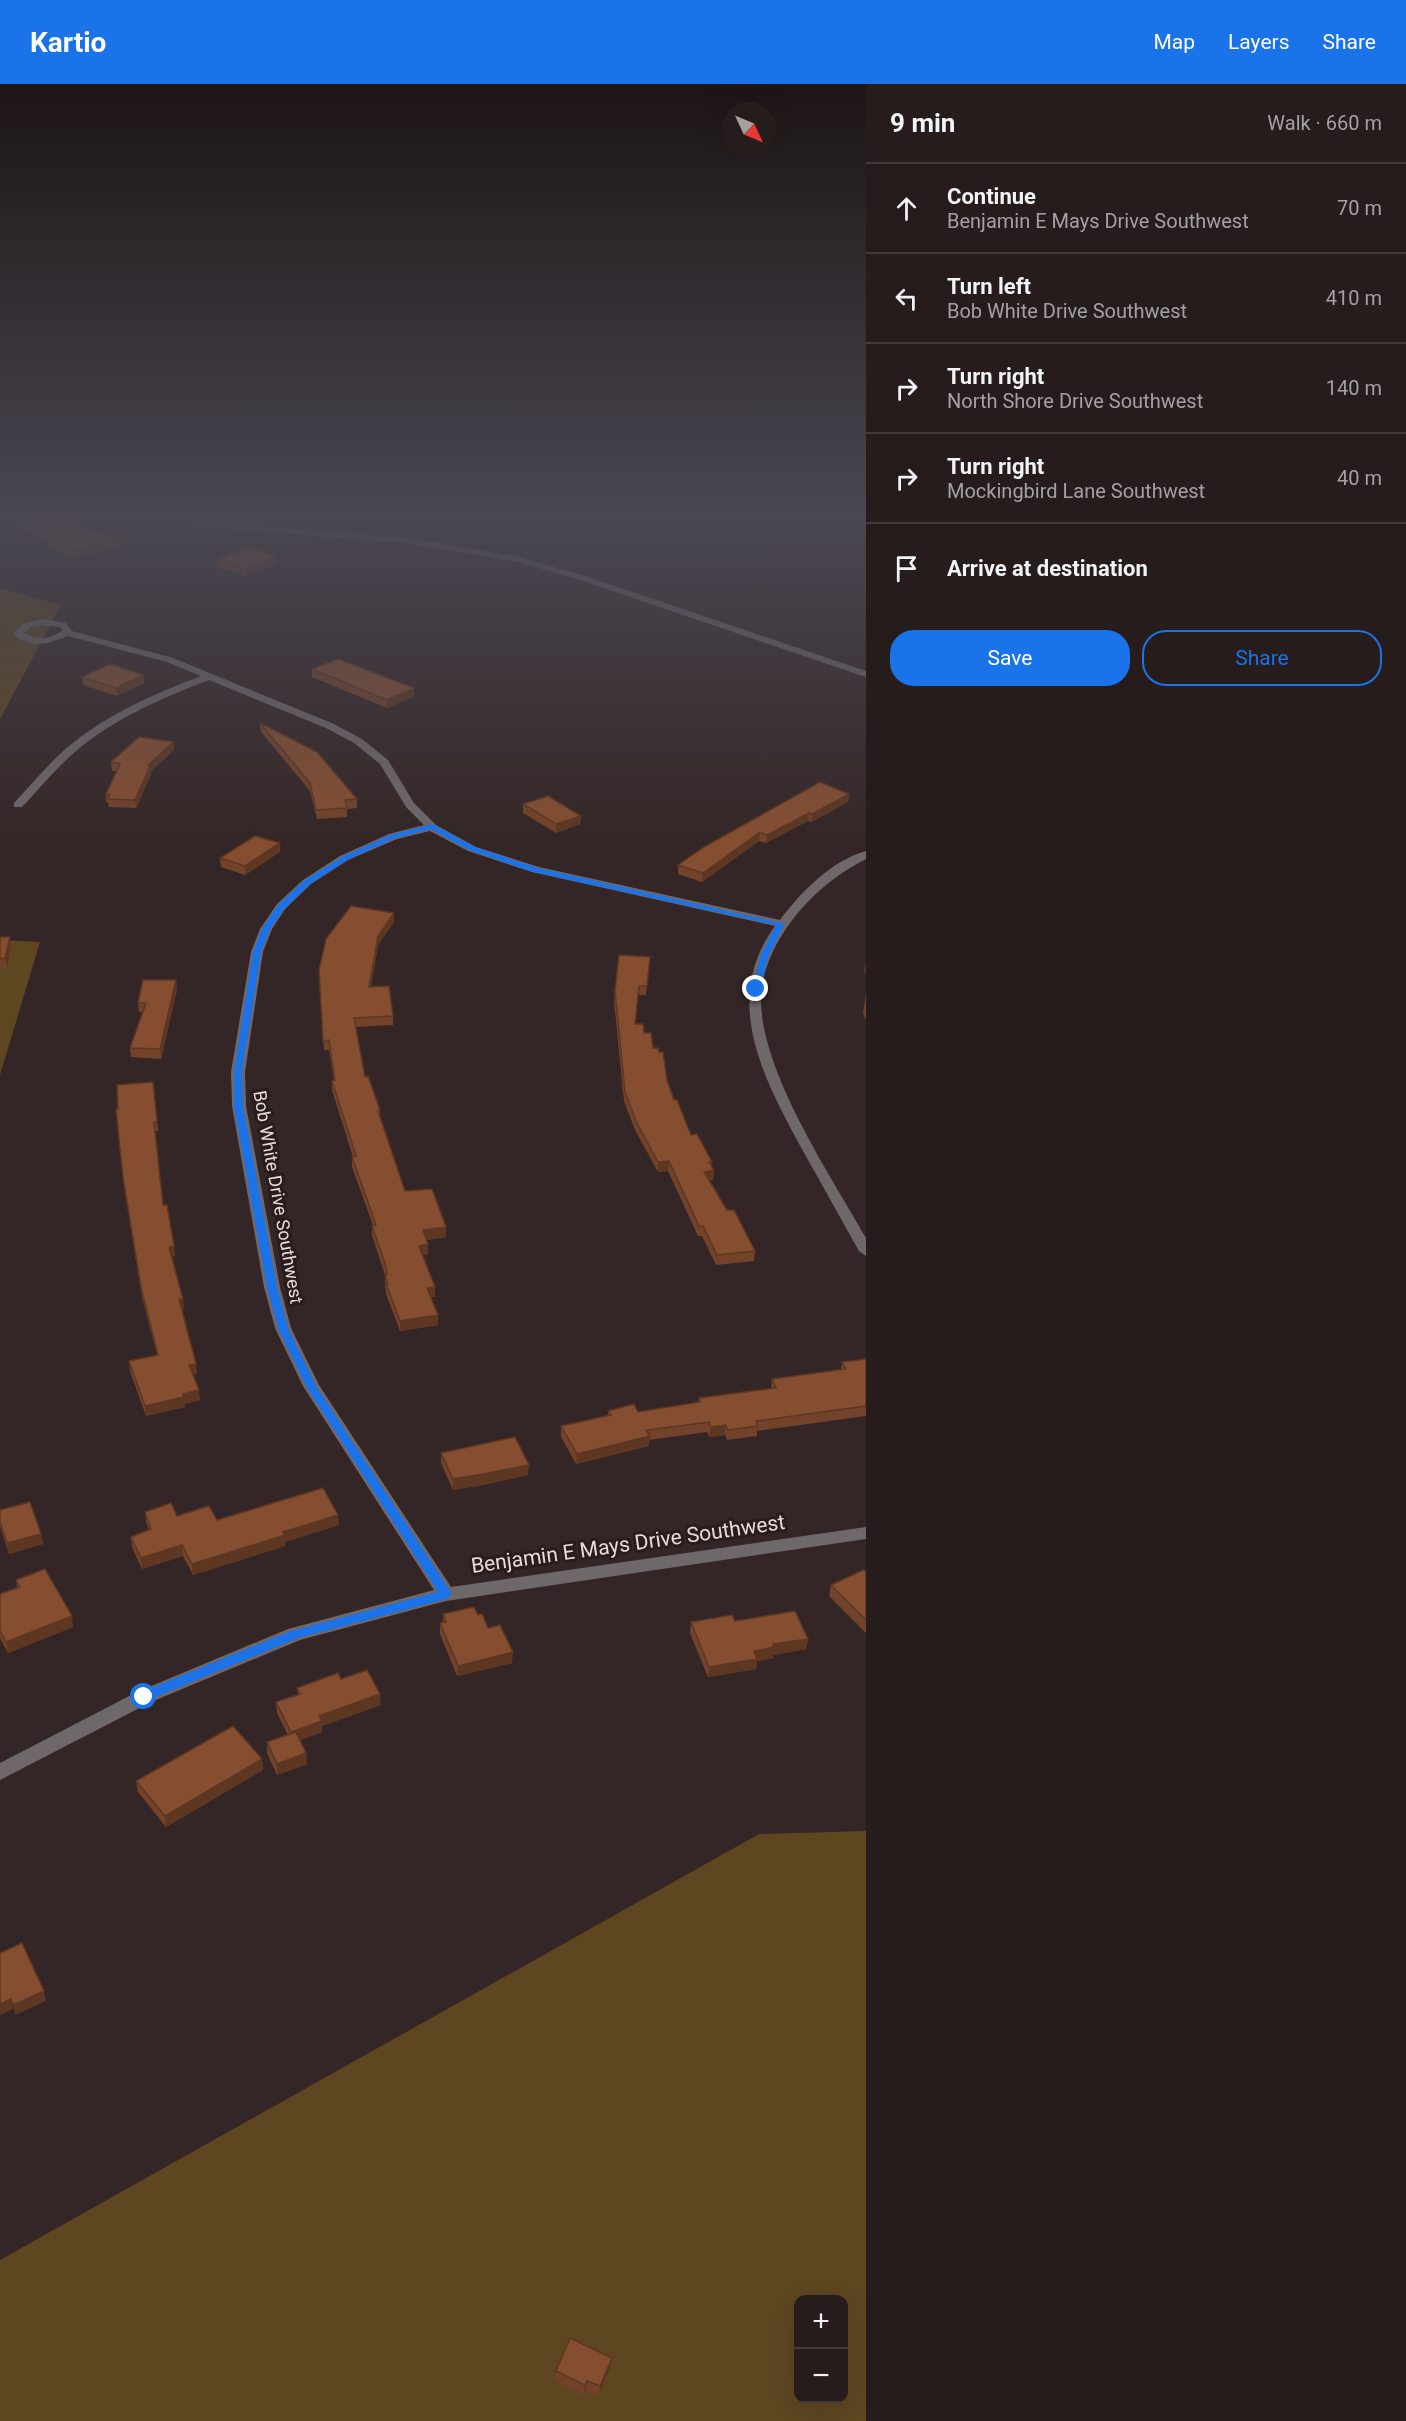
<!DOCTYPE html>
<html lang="en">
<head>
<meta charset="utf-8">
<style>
	:root { --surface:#271c1c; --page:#2f2525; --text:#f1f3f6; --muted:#a4a1a3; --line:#433a3b; --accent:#1a73e8 }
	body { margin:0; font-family:Roboto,sans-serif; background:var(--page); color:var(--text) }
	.controls { position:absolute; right:18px; bottom:18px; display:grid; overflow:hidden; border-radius:12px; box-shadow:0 6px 24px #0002 }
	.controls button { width:54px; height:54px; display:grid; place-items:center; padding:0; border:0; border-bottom:2px solid var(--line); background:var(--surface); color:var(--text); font:30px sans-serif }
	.compass { position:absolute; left:722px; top:18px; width:54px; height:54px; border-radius:50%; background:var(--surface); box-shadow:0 6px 24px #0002; rotate:134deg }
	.stop { position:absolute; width:18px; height:18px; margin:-14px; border:4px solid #1a73e8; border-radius:50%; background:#fff }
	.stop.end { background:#1a73e8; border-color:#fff; box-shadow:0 2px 6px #0008 }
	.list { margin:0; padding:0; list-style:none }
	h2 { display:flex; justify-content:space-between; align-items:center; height:78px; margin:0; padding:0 24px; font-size:26px }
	h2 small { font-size:20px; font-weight:400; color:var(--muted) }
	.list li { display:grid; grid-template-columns:39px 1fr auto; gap:18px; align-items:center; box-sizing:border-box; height:90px; padding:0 24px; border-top:2px solid var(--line) }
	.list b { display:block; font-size:22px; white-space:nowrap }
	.list p { margin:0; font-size:20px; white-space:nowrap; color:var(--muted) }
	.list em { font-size:20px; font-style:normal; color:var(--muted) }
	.actions { display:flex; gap:12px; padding:18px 24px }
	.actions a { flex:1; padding:14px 0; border:2px solid var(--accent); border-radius:24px; text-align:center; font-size:21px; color:var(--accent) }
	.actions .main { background:var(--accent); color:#fff }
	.icon { flex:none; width:33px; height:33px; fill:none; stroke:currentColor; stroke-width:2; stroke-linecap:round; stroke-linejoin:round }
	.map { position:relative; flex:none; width:866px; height:2337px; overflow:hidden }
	header { display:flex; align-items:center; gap:36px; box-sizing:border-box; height:84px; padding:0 30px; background:var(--accent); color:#fff }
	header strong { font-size:28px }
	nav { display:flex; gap:33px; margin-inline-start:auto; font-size:21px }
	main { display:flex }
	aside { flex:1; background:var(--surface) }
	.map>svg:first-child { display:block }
</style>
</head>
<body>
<header>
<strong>Kartio</strong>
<nav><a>Map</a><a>Layers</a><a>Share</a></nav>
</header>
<main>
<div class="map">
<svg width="866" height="2337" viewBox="0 0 866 2337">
	<rect width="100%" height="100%" fill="#342626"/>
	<g fill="#5d4620" fill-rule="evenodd">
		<polygon points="0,504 61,521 0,635"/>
		<polygon points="0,856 40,858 0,991"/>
		<path d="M866,1747V2337H0V2176L759,1750ZM798,2216H844V2314H798Z"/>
	</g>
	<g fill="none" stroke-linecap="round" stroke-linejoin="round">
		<g fill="#6f686b" fill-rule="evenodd">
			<polygon points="139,430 161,430 238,440 403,453 519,473 589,493 866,587 866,593 583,497 518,478 403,459 238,446 143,432"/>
			<path d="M43,535L66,539L72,547L173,574L334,640L362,655L388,676L414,719L436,741L476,763L539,783L780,836C800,809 832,776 866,767V775C836,790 810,812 790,839C774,861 762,886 761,914C760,987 830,1090 866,1154V1172L859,1167C840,1134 822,1100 803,1067C765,997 720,917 775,842L532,788L468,767L430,747L397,755L348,776L311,800L285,825L272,845L263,868L245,988L246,1022L280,1203L291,1244L319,1301L451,1503L866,1443V1455L446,1517L300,1556L151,1618L0,1696V1679L137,1608L288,1545L434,1506L303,1302L275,1244L264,1203L232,1022L231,988L251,868L260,845L277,820L303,796L340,772L389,750L424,741L406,723L380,680L354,659L326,644L209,596C162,614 115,634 76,667C56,684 40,704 22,723H14V719C32,700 49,679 69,662C108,630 154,610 201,592L167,578L68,552L48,559L34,560L19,555L13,549L25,539ZM43,541L60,543L63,546C52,555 36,557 24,549L31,543Z"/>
		</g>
	</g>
	<g fill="#72432a">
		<polygon points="13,431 119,463 70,474 14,439"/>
		<polygon points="277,472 277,479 246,492 217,483 216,476"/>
		<polygon points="312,585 414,612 387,624 312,593"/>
		<polygon points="143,591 144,599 117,612 83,601 82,593"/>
		<polygon points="260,639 357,715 357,724 347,725 347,733 317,735 310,707 261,648"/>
		<polygon points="173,658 174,666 151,687 151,690 136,724 109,723 108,718 106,718 106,710 116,687 112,687 111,678"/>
		<polygon points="849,710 848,718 811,738 808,737 766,759 759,757 702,798 678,790 678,781"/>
		<polygon points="523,720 581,732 580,740 556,749 523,729"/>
		<polygon points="280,768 245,791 221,783 220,774"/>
		<polygon points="394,829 394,838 378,861 371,903 393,932 393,941 356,943 365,993 380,1026 380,1034 405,1107 446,1143 446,1153 427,1156 428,1170 422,1171 435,1203 435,1213 431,1213 438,1241 400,1247 386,1210 385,1201 385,1191 372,1151 372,1142 373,1141 352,1083 352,1073 353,1073 332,1006 332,997 334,996 329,966 324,966 319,886"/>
		<polygon points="0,853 11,862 7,884 0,884"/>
		<polygon points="650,873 646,911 638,911 635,940 644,949 653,964 659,968 667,996 674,1016 691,1051 714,1086 713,1096 709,1096 727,1126 755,1167 754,1177 716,1181 702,1152 698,1152 668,1087 658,1088 635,1046 624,1017 614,917 615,907"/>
		<polygon points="176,896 177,906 161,975 131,973 130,964 143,928 139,928 138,919"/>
		<polygon points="866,910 866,936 863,929"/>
		<polygon points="153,998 158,1047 155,1047 163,1121 174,1162 175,1172 171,1172 184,1225 181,1225 197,1290 193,1291 200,1316 184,1320 185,1323 146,1332 130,1287 129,1277 157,1271 142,1213 124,1102 116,1025 118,1025"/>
		<polygon points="866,1275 866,1332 757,1347 757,1352 727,1356 725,1351 709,1353 707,1348 649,1356 649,1362 576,1380 561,1353 561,1342 608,1331 608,1327 638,1328 698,1318 699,1314 771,1305 772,1295 841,1285 842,1278"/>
		<polygon points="441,1369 528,1391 483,1401 453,1406 441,1379"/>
		<polygon points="0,1426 41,1450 43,1460 9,1470 0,1442"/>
		<polygon points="145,1428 217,1436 338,1431 339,1441 285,1458 285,1462 193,1491 183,1472 142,1485 132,1463 131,1453 149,1446 146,1438"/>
		<polygon points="866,1488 866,1549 829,1512 831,1501"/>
		<polygon points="16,1496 73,1543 8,1569 0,1554 0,1510 17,1503"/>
		<polygon points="443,1530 478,1531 512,1579 457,1592 440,1550 440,1539 443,1539"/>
		<polygon points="735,1537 808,1555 806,1565 773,1571 773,1574 757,1577 756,1585 708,1593 690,1549 691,1538"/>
		<polygon points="341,1595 381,1621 322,1642 322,1648 300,1656 306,1669 307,1680 277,1691 267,1669 267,1658 288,1651 277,1629 276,1618 298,1611 297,1604"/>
		<polygon points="262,1675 263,1686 166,1743 138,1708 136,1697"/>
		<polygon points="612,2274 610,2284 599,2311 586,2306 584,2311 555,2297 556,2287"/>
	</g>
	<g fill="#5d3722">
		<polygon points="118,456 119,463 70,474 70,467"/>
		<polygon points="277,472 277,479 246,492 246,485"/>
		<polygon points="143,591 144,599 117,612 116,604"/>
		<polygon points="414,604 414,612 387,624 387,616"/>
		<polygon points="173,658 174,666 151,687 151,690 136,724 135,716 148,681"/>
		<polygon points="849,710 848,718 811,738 812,730"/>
		<polygon points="809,729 808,737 766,759 767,751"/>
		<polygon points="581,732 580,740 556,749 556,740"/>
		<polygon points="760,748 759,757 702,798 703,789"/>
		<polygon points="280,759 280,768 245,791 245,782"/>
		<polygon points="394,829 394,838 378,861 369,912 369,903 378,852"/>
		<polygon points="10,853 11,862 7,884 5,874"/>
		<polygon points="866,880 866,888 864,890 865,881"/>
		<polygon points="176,896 177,906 161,975 160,965"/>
		<polygon points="669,1077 668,1087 658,1088 658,1078"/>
		<polygon points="709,1078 712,1078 711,1087 714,1086 713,1096 703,1097 704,1088"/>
		<polygon points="446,1143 446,1153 423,1156 423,1146"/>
		<polygon points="428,1160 428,1170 419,1172 419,1162"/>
		<polygon points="174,1162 175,1172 170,1173 169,1163"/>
		<polygon points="435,1203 435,1213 427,1214 427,1204"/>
		<polygon points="179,1215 183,1215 184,1225 180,1225"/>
		<polygon points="438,1231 438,1241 400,1247 400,1237"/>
		<polygon points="196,1280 197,1290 190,1291 189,1281"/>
		<polygon points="199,1306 200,1316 184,1320 185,1323 146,1332 145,1322 183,1310"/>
		<polygon points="726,1341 725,1351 709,1353 711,1343"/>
		<polygon points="650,1352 649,1362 576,1380 577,1370"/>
		<polygon points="529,1381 528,1391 483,1401 453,1406 453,1395"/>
		<polygon points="338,1431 339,1441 285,1458 285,1462 193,1491 192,1480 283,1448"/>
		<polygon points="41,1450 43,1460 9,1470 7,1459"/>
		<polygon points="182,1461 183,1472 142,1485 141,1474"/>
		<polygon points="72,1532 73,1543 8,1569 6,1558"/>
		<polygon points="808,1555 806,1565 773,1571 773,1574 757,1577 756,1585 708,1593 709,1583 773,1560"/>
		<polygon points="513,1568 512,1579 457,1592 458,1582"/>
		<polygon points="380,1610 381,1621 322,1642 322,1648 292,1659 291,1648 319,1632"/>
		<polygon points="306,1669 307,1680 277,1691 277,1680"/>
		<polygon points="262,1675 263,1686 166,1743 165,1732"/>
		<polygon points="44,1907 46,1917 15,1931 13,1921"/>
		<polygon points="11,1915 13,1925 0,1931 0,1920"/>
		<polygon points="612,2274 610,2284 599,2311 600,2302"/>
		<polygon points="587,2297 586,2306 584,2311 585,2301"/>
	</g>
	<g fill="#854e31" stroke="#5d3722" stroke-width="1.5">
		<polygon points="14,430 27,430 69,442 74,440 118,456 70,467 13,431"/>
		<polygon points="248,463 277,472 246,485 216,476"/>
		<polygon points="338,575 414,604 387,616 312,585"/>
		<polygon points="110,580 143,591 116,604 82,593"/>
		<polygon points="260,639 317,668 357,715 345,716 347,724 316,726 310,699"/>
		<polygon points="139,653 173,658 148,681 150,682 135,716 108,715 110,710 106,710 120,680 111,678"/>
		<polygon points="820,698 849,710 812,730 809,729 767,751 760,748 703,789 678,781 704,763"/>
		<polygon points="548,712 581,732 556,740 523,720"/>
		<polygon points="255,752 280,759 245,782 220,774"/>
		<polygon points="351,822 394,829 378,852 369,903 389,902 393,932 354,934 365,993 368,992 380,1026 378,1027 405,1107 432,1105 446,1143 423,1146 428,1160 419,1162 435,1203 427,1204 438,1231 400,1237 386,1200 388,1200 385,1191 387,1191 386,1182 372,1142 376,1141 352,1073 356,1072 332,997 335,996 329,956 323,957 319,886 326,855"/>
		<polygon points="0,853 10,853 5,874 0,875"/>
		<polygon points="619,871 650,873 647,902 639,902 635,940 643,940 644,949 651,949 653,964 658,964 659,968 663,968 667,996 674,1016 677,1016 691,1051 697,1050 712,1078 709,1078 714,1086 704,1088 727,1126 734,1126 755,1167 717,1171 703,1142 699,1142 669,1077 658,1078 636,1037 625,1008 615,907"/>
		<polygon points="143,896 176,896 160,965 130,964 146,919 138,919"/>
		<polygon points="153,998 157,1037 154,1038 163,1121 167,1121 174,1162 169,1163 183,1215 179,1215 196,1280 189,1281 199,1306 183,1310 184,1313 145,1322 129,1277 158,1271 141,1203 123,1093 116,1025 118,1025 117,1001"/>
		<polygon points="866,1275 866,1322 756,1337 758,1342 728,1346 726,1341 711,1343 709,1338 646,1346 650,1352 577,1370 561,1342 611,1331 608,1327 634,1320 638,1328 700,1318 699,1314 776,1304 772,1295 846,1285 842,1278"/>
		<polygon points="515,1353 529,1381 483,1390 453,1395 441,1369"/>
		<polygon points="323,1404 338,1431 283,1448 285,1451 192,1480 182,1461 141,1474 131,1453 151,1445 145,1428 171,1419 177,1432 209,1422 217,1436"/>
		<polygon points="30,1418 41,1450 7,1459 0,1438 0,1426"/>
		<polygon points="45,1485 72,1532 6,1558 0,1547 0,1510 20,1503 16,1496"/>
		<polygon points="863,1486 866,1488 866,1536 831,1501"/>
		<polygon points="474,1523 478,1531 482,1530 488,1544 500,1541 513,1568 458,1582 440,1539 446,1538 443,1530"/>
		<polygon points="795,1527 808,1555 773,1560 774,1563 754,1567 757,1575 709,1583 691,1538 732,1531 735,1537"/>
		<polygon points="367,1586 380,1610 319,1632 322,1637 291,1648 276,1618 300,1610 297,1604 338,1589 341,1595"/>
		<polygon points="233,1642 262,1675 165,1732 136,1697"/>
		<polygon points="296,1648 306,1669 277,1680 267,1658"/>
		<polygon points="22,1859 44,1907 13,1921 11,1915 0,1920 0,1869"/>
		<polygon points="570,2254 612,2274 600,2302 587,2297 585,2301 556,2287"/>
	</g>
	<linearGradient id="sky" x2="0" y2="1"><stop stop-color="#1d1515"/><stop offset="0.57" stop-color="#4a4752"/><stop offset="1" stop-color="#4a4752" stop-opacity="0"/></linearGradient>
	<rect width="866" height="757" fill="url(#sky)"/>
	<polygon fill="#1a73e8" points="432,740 475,763 538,784 785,840 768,873 760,905 753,907 760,873 776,841 533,788 469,766 431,745 395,754 347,776 310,800 284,825 270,845 261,868 242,988 243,1022 277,1203 288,1244 316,1302 452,1510 446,1515 298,1554 148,1616 139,1616 138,1613 139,1609 291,1547 438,1508 306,1302 278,1244 267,1203 234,1022 234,988 253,868 262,845 278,821 305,796 342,773 390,751"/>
	<g text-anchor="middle" stroke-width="6" stroke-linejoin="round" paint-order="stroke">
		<g font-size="18" fill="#e5dbdb" stroke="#2a1c1d">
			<text transform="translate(278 1113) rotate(80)" y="6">Bob White Drive Southwest</text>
		</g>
		<g font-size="21" fill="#e5dbdb" stroke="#2a1c1d">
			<text transform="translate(628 1460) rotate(-8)" y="7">Benjamin E Mays Drive Southwest</text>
		</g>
	</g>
</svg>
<div class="controls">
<button>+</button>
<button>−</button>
</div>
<svg class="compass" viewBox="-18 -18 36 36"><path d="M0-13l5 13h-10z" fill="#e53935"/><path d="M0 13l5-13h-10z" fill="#a4a1a3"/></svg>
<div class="stop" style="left:144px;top:1613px"></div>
<div class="stop end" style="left:756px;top:905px"></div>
</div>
<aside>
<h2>9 min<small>Walk · 660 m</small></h2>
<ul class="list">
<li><svg class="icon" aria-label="ahead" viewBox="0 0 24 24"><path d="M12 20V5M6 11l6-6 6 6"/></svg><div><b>Continue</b><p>Benjamin E Mays Drive Southwest</p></div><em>70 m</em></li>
<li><svg class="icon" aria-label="left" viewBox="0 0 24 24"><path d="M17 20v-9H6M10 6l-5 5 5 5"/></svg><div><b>Turn left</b><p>Bob White Drive Southwest</p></div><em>410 m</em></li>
<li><svg class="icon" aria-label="right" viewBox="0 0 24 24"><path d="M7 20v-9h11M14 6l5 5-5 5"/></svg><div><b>Turn right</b><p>North Shore Drive Southwest</p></div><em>140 m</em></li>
<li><svg class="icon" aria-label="right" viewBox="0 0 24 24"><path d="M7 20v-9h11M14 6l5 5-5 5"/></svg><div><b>Turn right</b><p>Mockingbird Lane Southwest</p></div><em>40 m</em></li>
<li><svg class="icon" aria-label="arrive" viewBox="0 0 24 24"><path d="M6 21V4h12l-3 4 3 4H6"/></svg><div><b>Arrive at destination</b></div></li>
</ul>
<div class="actions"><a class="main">Save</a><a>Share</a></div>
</aside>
</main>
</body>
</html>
